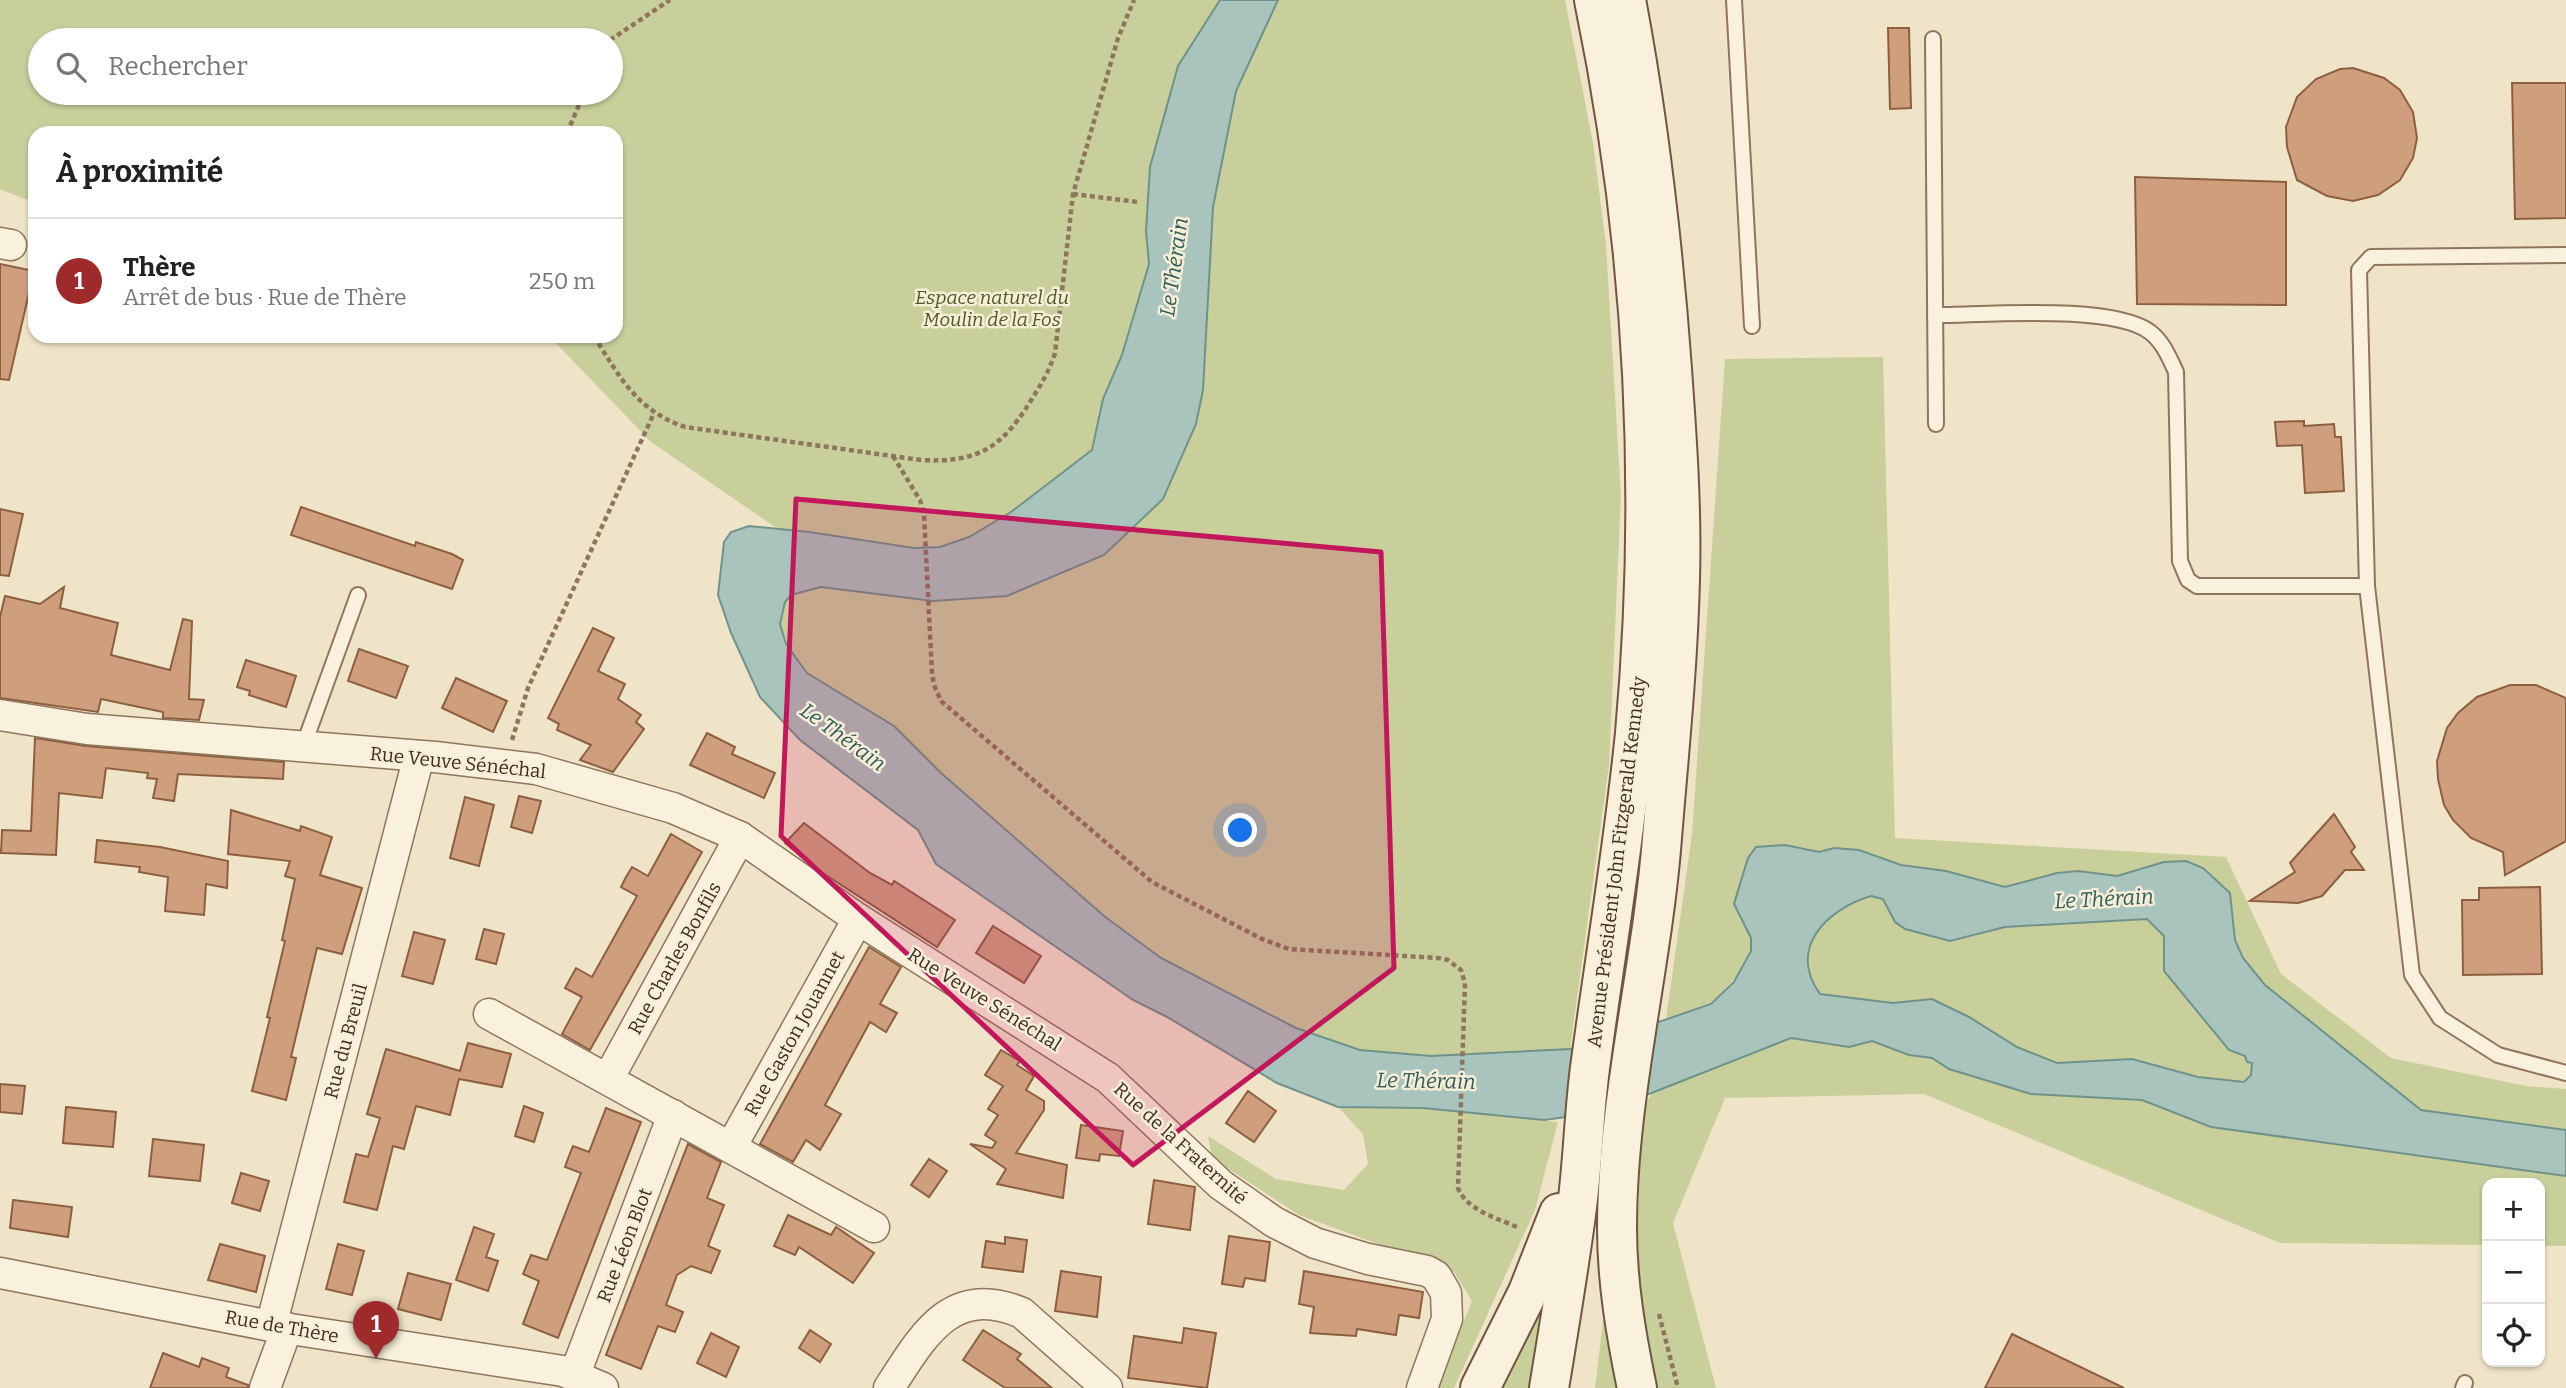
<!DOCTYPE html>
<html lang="fr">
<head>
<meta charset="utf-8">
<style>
	:root { --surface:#fff; --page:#f2f2f2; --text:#222; --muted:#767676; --line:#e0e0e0; --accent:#9e2a2b }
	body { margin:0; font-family:Bitter,serif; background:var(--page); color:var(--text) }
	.controls { position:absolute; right:21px; bottom:21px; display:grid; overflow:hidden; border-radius:14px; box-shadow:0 2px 5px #0004 }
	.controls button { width:63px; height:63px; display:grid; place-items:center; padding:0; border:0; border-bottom:2px solid var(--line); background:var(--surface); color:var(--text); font:35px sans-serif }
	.you { position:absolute; left:1241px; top:831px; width:24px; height:24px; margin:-18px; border:5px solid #fff; border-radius:50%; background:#1a73e8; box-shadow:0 0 0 10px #1a73e833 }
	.badge { display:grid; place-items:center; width:46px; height:46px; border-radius:50%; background:var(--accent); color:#fff; font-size:23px; font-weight:700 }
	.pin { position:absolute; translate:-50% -58px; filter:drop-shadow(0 2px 4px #0008) }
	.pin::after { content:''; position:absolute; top:37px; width:24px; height:21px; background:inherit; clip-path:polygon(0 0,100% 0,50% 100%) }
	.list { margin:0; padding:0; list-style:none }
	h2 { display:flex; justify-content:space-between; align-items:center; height:91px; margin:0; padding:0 28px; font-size:30px }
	h2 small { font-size:23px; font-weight:400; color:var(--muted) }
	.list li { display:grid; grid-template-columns:46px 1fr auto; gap:21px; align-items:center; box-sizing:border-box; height:126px; padding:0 28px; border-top:2px solid var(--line) }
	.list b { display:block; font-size:26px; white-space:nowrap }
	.list p { margin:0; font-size:23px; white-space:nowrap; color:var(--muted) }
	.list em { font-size:23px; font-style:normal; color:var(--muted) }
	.icon { flex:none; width:38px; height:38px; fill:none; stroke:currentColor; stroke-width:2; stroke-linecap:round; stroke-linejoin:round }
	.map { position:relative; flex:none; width:2566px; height:1388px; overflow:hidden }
	.search { position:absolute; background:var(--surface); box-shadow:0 2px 5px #0004; left:28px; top:28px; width:595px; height:77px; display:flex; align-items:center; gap:18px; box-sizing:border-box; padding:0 24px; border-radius:38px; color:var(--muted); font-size:26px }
	.panel { position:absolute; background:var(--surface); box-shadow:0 2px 5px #0004; left:28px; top:126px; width:595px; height:217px; border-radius:21px }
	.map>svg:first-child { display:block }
</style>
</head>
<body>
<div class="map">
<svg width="2566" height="1388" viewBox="0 0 2566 1388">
	<rect width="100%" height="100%" fill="#f0e4c8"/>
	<g fill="#c9cf9b" fill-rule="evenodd">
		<path d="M0,0H1565L1593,143L1606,245L1621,496L1609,765L1570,1049L1431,1056L1360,1050L1296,1028L1161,958L1104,916L940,772L894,726L807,673L786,644L780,624L785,602L791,595L820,587L778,529L651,442L549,336H616V133H35V203L0,189ZM40,40H611V93H40Z"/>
		<polygon points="1883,357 1895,838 2226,857 2281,974 2391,1058 2526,1086 2566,1089 2566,1130 2421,1110 2265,985 2243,958 2235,940 2229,893 2164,862 2117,876 2057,873 2005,887 1946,871 1901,865 1859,850 1834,848 1819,852 1786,845 1756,847 1748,858 1734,904 1751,938 1751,951 1742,971 1711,1004 1666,1019 1692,834 1725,359"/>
		<path d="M1871,896L1883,899L1895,922L1967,938L2005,927L2147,919L2164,936V971L2229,1050L2245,1056L2252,1063L2251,1075L2244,1082L2198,1077L2132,1059L2057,1063L2017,1047L1969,1017L1932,999L1893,1003L1820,994C1787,948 1827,909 1871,896Z"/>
		<polygon points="1792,1038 1849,1047 1872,1041 1909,1055 1932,1058 1949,1069 2031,1094 2142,1100 2211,1127 2566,1176 2566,1246 2540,1246 2540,1183 2487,1183 2487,1245 2280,1243 1924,1094 1725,1098 1673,1223 1716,1388 1656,1388 1636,1273 1642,1109 1653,1092"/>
		<polygon points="1338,1107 1423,1108 1558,1122 1535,1210 1454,1388 1436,1388 1472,1301 1454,1272 1299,1215 1212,1158 1208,1136 1276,1179 1344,1190 1368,1164 1363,1134"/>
		<polygon points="1546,1277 1530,1388 1492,1388"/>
		<polygon points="1605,1304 1626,1388 1595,1388"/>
	</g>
	<path fill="#a9c4bc" stroke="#6f938a" stroke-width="2" fill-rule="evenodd" d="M1220,0H1278L1236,91L1213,207L1203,390L1196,424L1163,499L1104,555L1007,596L933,601L821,587L791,595L785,602L780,624L786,644L807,673L894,726L940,772L1104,916L1161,958L1296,1028L1360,1050L1431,1056L1570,1049L1609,1039L1711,1004L1734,982L1751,951V938L1734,904L1748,858L1756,847L1785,845L1819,852L1834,848L1859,850L1901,865L1946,871L2005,887L2057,873L2078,871L2117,876L2164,862L2186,861L2203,868L2230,893L2235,940L2243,958L2265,985L2421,1110L2566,1130V1176L2211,1127L2142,1100L2031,1094L1949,1069L1932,1058L1909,1055L1872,1041L1849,1047L1791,1038L1611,1109L1573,1116L1544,1120L1423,1108L1338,1107L1277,1083L1167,1017L1133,1000L936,864L918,830L800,740L760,697L731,633L718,595L724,542L731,532L749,526L809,532L914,548L940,547L969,537L1011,512L1092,450L1103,399L1122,355L1149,264L1146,231L1150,167L1178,66ZM1871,896L1883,899L1895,922L1905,929L1950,941L2005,927L2147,919L2164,936V971L2229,1050L2245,1056L2247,1062L2252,1063L2251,1075L2244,1082L2198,1077L2132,1059L2057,1063L2017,1047L1969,1017L1932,999L1893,1003L1820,994C1787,948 1827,909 1871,896Z"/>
	<g fill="#cf9f7d" stroke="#8d5f41" stroke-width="2">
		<polygon points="1888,28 1909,28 1911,108 1890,109"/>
		<polygon points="2353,68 2384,78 2400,90 2413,112 2417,138 2413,158 2400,180 2378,195 2353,201 2327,196 2297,180 2287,147 2286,127 2297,97 2316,79 2340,69"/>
		<polygon points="2512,83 2566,83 2566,218 2515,219"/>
		<polygon points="2135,177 2286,182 2286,305 2137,304"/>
		<polygon points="0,264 34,271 9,380 0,379"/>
		<polygon points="2304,421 2304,426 2334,424 2335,437 2341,437 2344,491 2305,493 2302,445 2277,446 2275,422"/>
		<polygon points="301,507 415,546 416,542 452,554 463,560 452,589 291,535"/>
		<polygon points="0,509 23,514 9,576 0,575"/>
		<polygon points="64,587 60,608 118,623 111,655 170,670 183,619 192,621 189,699 204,700 199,720 163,718 163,712 101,699 98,712 0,698 0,617 5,596 40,604"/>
		<polygon points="593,628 614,638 598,671 625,684 618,699 641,715 636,722 644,729 613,772 580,760 591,745 557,730 559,724 548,718"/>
		<polygon points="359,649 408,666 396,698 348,681"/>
		<polygon points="246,660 296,676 286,707 249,695 250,691 237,687"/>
		<polygon points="456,678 507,701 493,732 442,708"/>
		<polygon points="2510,685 2536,685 2566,698 2566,841 2505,875 2503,852 2471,838 2453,820 2444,805 2438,779 2437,761 2447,728 2458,713 2477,697"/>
		<polygon points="707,733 735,747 732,754 775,773 764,798 690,765"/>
		<polygon points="35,738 86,746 284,762 283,779 178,774 174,801 153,798 157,779 147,778 148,773 106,768 102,798 59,793 56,855 1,853 2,830 31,831"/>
		<polygon points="519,796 541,801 532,833 511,827"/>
		<polygon points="465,797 494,805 479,866 450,858"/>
		<polygon points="231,810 300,831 301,826 332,837 320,875 362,888 342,954 317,948 291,1057 296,1058 286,1100 252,1091 270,1018 267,1017 285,941 282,940 295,879 285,876 290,861 228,854"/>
		<polygon points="2334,814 2355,847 2351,852 2364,870 2345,870 2322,896 2298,903 2250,901 2295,872 2290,863"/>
		<polygon points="804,823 870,873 892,885 894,881 955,920 937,947 815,868 785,843"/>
		<polygon points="671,834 702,852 590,1050 562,1034 582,997 565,988 576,968 592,977 637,896 621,887 626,877 632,867 648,876"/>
		<polygon points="97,840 160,847 228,861 227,888 206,884 204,915 165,911 168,877 139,872 140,867 95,862"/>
		<polygon points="2540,887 2542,974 2463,975 2462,900 2479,900 2479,888"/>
		<polygon points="993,926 1041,956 1024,983 976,953"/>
		<polygon points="484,929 504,934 496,964 476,959"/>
		<polygon points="414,932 445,940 433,984 402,976"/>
		<polygon points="869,947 901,967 880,1004 897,1013 886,1032 870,1022 825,1105 841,1114 820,1150 806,1140 793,1162 760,1144"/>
		<polygon points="468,1043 511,1054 502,1087 459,1079 450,1115 416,1106 404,1149 393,1146 377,1210 344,1202 356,1154 368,1157 380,1118 367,1114 386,1049 460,1071"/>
		<polygon points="1001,1050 1020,1061 1017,1065 1034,1076 1026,1090 1044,1101 1044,1110 1016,1153 1067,1165 1063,1198 997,1184 1006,1169 970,1144 992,1148 996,1142 985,1135 998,1115 988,1109 1003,1086 985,1075"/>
		<polygon points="0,1084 25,1086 22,1114 0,1112"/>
		<polygon points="1248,1091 1276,1111 1254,1142 1226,1123"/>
		<polygon points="524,1106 543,1113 534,1142 515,1136"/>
		<polygon points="66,1107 116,1112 113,1147 63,1143"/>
		<polygon points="606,1108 641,1122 558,1338 523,1324 539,1281 523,1274 531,1255 547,1260 581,1173 565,1167 569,1156 573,1146 589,1152"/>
		<polygon points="1081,1125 1123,1131 1119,1156 1100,1154 1099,1161 1076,1158"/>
		<polygon points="153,1139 204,1145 200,1181 149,1176"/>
		<polygon points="688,1144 721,1162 707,1198 724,1205 708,1246 720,1251 711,1273 691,1266 677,1275 666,1305 683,1312 675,1332 658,1326 641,1369 606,1355"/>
		<polygon points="929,1159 947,1171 929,1197 911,1185"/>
		<polygon points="241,1173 269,1181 260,1211 232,1203"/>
		<polygon points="1154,1180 1195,1187 1190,1230 1148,1224"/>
		<polygon points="13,1200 72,1207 68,1237 10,1228"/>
		<polygon points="788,1215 831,1235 836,1227 874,1253 853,1283 799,1247 795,1255 774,1246"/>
		<polygon points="474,1227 494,1234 486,1257 498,1261 488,1291 456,1280"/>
		<polygon points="1229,1236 1270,1242 1265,1281 1245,1278 1243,1287 1222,1284"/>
		<polygon points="1005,1237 1027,1240 1023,1272 982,1267 986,1241 1005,1244"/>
		<polygon points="220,1244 265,1256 256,1292 208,1280"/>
		<polygon points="338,1244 364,1251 352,1295 326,1289"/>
		<polygon points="1061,1271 1101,1277 1097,1317 1055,1311"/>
		<polygon points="1304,1271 1423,1292 1419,1318 1399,1315 1396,1335 1357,1329 1356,1336 1310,1333 1314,1307 1299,1304"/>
		<polygon points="408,1273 451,1284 441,1320 398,1309"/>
		<polygon points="1184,1328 1216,1333 1207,1388 1128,1378 1134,1336 1182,1343"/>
		<polygon points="810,1330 831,1344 820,1362 799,1348"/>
		<polygon points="983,1330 1021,1354 1017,1359 1052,1388 1005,1388 963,1360"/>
		<polygon points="711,1333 739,1347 726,1377 697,1363"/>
		<polygon points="2012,1334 2124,1388 1985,1388"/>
		<polygon points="163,1353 199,1367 202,1358 229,1368 226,1377 248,1385 248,1388 150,1388"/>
	</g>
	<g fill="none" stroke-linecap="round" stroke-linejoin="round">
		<g stroke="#8d765c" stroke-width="18">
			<g id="lane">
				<polyline points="1734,0 1752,326"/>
				<polyline points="1933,39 1936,424"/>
				<path d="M1935,315C1985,315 2112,304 2150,332C2163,342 2169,357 2176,372L2180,561L2188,580L2197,586H2367L2412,975L2440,1018L2498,1055L2566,1073"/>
				<polyline points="2367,586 2359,270 2371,257 2566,255"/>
				<polyline points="303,747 358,595"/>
				<polyline points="2463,1388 2465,1383"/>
			</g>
		</g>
		<g stroke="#8d765c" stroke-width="33">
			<g id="street">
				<polyline points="0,243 11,245"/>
				<polyline points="0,715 87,729 435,757 536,769 673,808 740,837 858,919 1108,1078 1221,1185 1274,1222 1315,1243 1368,1259 1427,1271 1436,1276 1446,1293 1447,1319 1422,1388"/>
				<polyline points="489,1014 874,1227"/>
				<polyline points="608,1079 740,837"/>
				<polyline points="731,1147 858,919"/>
				<polyline points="0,1273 271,1326 563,1371 603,1388"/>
				<polyline points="271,1326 419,756"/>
				<polyline points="575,1374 673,1115"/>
				<polyline points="265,1388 287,1328"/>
				<path d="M889,1388C922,1338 950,1282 1022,1313L1107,1388"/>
			</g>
		</g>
		<g stroke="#6f573f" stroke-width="42">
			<g id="secondary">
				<path d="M1626,0C1649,122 1663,245 1672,369C1677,439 1682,509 1680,579C1678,665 1669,752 1662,838C1652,968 1617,1097 1617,1228C1617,1282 1626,1335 1637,1388"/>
				<polyline points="1480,1388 1528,1292 1559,1213"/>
				<path d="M1549,1388C1559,1328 1569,1268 1577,1207C1583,1161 1584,1114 1590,1068C1605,956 1624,845 1635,733C1657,488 1644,242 1594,0"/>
			</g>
		</g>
		<g stroke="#8d765c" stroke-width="4.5" stroke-dasharray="5 3.5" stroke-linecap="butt">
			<polyline points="610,40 670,0"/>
			<polyline points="567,133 584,93"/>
			<polyline points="1073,194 1138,202"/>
			<path d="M594,336C619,376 637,411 685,427L921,460C976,463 1001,449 1030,402C1040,386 1049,372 1055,353L1073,194L1118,38L1134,0"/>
			<path d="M893,456L920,500L924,514L932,673L934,685L941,701L1152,882L1262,939L1289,949L1438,958L1448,960L1461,970L1465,983L1458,1188C1467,1211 1498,1218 1519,1228"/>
			<polyline points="512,740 528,688 654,413"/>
			<polyline points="1659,1314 1678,1388"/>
		</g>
		<use href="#lane" stroke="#faf1dc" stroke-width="14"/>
		<use href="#street" stroke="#faf1dc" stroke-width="30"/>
		<use href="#secondary" stroke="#faf1dc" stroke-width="38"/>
	</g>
	<path fill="#c2185b" fill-opacity="0.2" stroke="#c2185b" stroke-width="5" stroke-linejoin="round" d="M796,499L1381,552L1394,968L1133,1165L781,836Z"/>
	<g text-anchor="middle" stroke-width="5" stroke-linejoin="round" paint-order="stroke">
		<g font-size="19" font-style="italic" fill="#4d5a26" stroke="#f7eed8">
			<text x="992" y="304">Espace naturel du<tspan x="992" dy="22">Moulin de la Fos</tspan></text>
		</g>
		<g font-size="19" fill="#3d2e20" stroke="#f7eed8">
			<text transform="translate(458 762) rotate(6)" y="7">Rue Veuve Sénéchal</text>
			<text transform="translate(1616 862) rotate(-83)" y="7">Avenue Président John Fitzgerald Kennedy</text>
			<text transform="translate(674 958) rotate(-61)" y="7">Rue Charles Bonfils</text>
			<text transform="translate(985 999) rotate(32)" y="7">Rue Veuve Sénéchal</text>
			<text transform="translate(794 1033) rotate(-61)" y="7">Rue Gaston Jouannet</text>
			<text transform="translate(345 1041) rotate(-75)" y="7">Rue du Breuil</text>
			<text transform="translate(1181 1143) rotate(42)" y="7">Rue de la Fraternité</text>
			<text transform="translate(624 1245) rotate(-69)" y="7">Rue Léon Blot</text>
			<text transform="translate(282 1326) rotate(10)" y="7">Rue de Thère</text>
		</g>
		<g font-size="21" font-style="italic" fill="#2f5d5a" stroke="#f7eed8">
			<text transform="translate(1174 267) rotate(-82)" y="7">Le Thérain</text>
			<text transform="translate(843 737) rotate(36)" y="7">Le Thérain</text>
			<text transform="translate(2104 899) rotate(-3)" y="7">Le Thérain</text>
			<text transform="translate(1426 1081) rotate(1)" y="7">Le Thérain</text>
		</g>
	</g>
</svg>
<div class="controls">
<button>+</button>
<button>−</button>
<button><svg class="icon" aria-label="locate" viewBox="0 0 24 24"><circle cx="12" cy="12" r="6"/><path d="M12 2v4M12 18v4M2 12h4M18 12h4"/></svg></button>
</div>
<div class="you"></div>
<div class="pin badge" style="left:376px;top:1359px">1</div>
<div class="search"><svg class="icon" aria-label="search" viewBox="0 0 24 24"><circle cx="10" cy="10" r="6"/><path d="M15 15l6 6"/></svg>Rechercher</div>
<section class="panel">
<h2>À proximité<small></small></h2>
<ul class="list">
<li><span class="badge">1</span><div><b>Thère</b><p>Arrêt de bus · Rue de Thère</p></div><em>250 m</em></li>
</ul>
</section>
</div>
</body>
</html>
